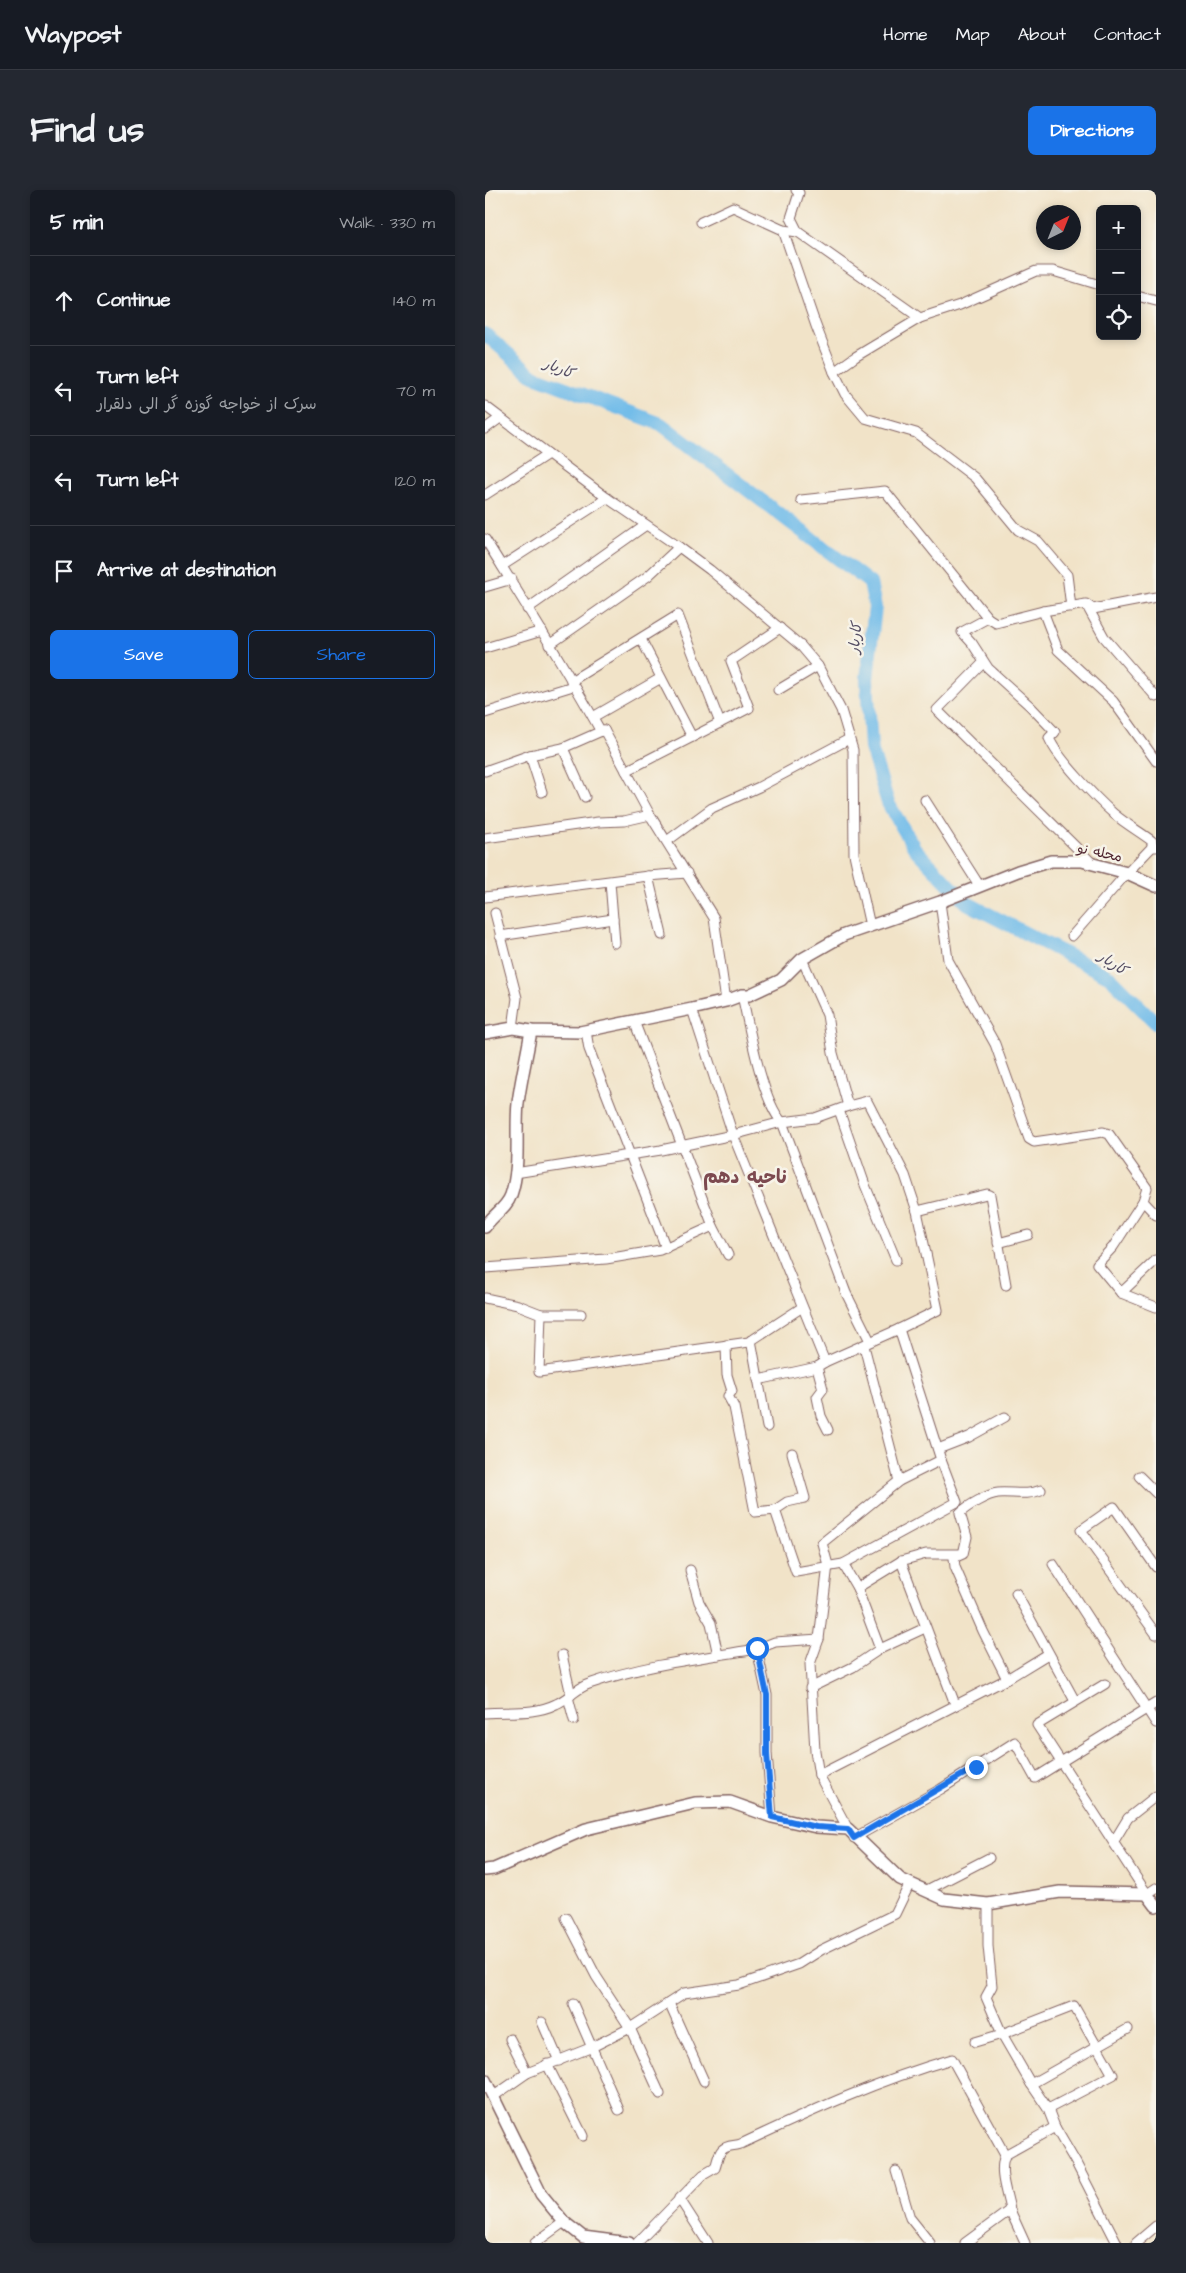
<!DOCTYPE html>
<html lang="en">
<head>
<meta charset="utf-8">
<style>
	:root { --surface:#171b24; --page:#242831; --text:#f1f3f6; --muted:#9ea1a6; --line:#363941; --accent:#1a73e8 }
	body { margin:0; font-family:"Architects Daughter","Playpen Sans Arabic",sans-serif; background:var(--page); color:var(--text) }
	.controls { position:absolute; right:15px; top:15px; display:grid; overflow:hidden; border-radius:8px; box-shadow:0 2px 8px #0003 }
	.controls button { width:45px; height:45px; display:grid; place-items:center; padding:0; border:0; border-bottom:1px solid var(--line); background:var(--surface); color:var(--text); font:25px sans-serif }
	.compass { position:absolute; left:551px; top:15px; width:45px; height:45px; border-radius:50%; background:var(--surface); box-shadow:0 2px 8px #0003; rotate:43deg }
	.stop { position:absolute; width:15px; height:15px; margin:-11px; border:4px solid #1a73e8; border-radius:50%; background:#fff }
	.stop.end { background:#1a73e8; border-color:#fff; box-shadow:0 1px 5px #0008 }
	.list { margin:0; padding:0; list-style:none }
	h2 { display:flex; justify-content:space-between; align-items:center; height:65px; margin:0; padding:0 20px; font-size:21px }
	h2 small { font-size:16px; font-weight:400; color:var(--muted) }
	.list li { display:grid; grid-template-columns:32px 1fr auto; gap:15px; align-items:center; box-sizing:border-box; height:90px; padding:0 20px; border-top:1px solid var(--line) }
	.list b { display:block; font-size:19px; white-space:nowrap }
	.list p { margin:0; font-size:16px; white-space:nowrap; color:var(--muted) }
	.list em { font-size:16px; font-style:normal; color:var(--muted) }
	.actions { display:flex; gap:10px; padding:15px 20px }
	.actions a { flex:1; padding:11px 0; border:1px solid var(--accent); border-radius:8px; text-align:center; font-size:18px; color:var(--accent) }
	.actions .main { background:var(--accent); color:#fff }
	.icon { flex:none; width:28px; height:28px; fill:none; stroke:currentColor; stroke-width:2; stroke-linecap:round; stroke-linejoin:round }
	.map { position:relative; flex:none; width:671px; height:2053px; overflow:hidden; border-radius:8px }
	header { display:flex; align-items:center; gap:30px; box-sizing:border-box; height:70px; padding:0 25px; background:var(--surface); border-bottom:1px solid var(--line) }
	header strong { font-size:24px }
	nav { display:flex; gap:28px; margin-inline-start:auto; font-size:18px }
	.intro { display:flex; align-items:center; justify-content:space-between; box-sizing:border-box; height:120px; padding:0 30px }
	h1 { margin:0; font-size:35px }
	.button { padding:12px 22px; border-radius:8px; background:var(--accent); color:#fff; font-size:18px; font-weight:700 }
	main { display:flex; gap:30px; padding:0 30px }
	aside { flex:1; background:var(--surface); border-radius:8px; box-shadow:0 2px 8px #0003 }
	.map>svg:first-child { display:block }
</style>
</head>
<body>
<header>
<strong>Waypost</strong>
<nav><a>Home</a><a>Map</a><a>About</a><a>Contact</a></nav>
</header>
<div class="intro"><h1>Find us</h1><a class="button">Directions</a></div>
<main>
<aside>
<h2>5 min<small>Walk · 330 m</small></h2>
<ul class="list">
<li><svg class="icon" aria-label="ahead" viewBox="0 0 24 24"><path d="M12 20V5M6 11l6-6 6 6"/></svg><div><b>Continue</b></div><em>140 m</em></li>
<li><svg class="icon" aria-label="left" viewBox="0 0 24 24"><path d="M17 20v-9H6M10 6l-5 5 5 5"/></svg><div><b>Turn left</b><p>سرک از خواجه گوزه گر الی دلقرار</p></div><em>70 m</em></li>
<li><svg class="icon" aria-label="left" viewBox="0 0 24 24"><path d="M17 20v-9H6M10 6l-5 5 5 5"/></svg><div><b>Turn left</b></div><em>120 m</em></li>
<li><svg class="icon" aria-label="arrive" viewBox="0 0 24 24"><path d="M6 21V4h12l-3 4 3 4H6"/></svg><div><b>Arrive at destination</b></div></li>
</ul>
<div class="actions"><a class="main">Save</a><a>Share</a></div>
</aside>
<div class="map">
<svg width="671" height="2053" viewBox="0 0 671 2053">
	<rect width="100%" height="100%" fill="#f7f3e8"/>
	<filter id="ink" filterUnits="userSpaceOnUse"><feTurbulence type="fractalNoise" baseFrequency=".02" numOctaves="2"/><feDisplacementMap in="SourceGraphic" scale="10" xChannelSelector="R" yChannelSelector="G"/><feConvolveMatrix kernelMatrix="1 2 1 2 8 2 1 2 1" color-interpolation-filters="sRGB"/></filter>
	<filter id="wash" filterUnits="userSpaceOnUse"><feTurbulence type="fractalNoise" baseFrequency=".0096" numOctaves="4" result="noise"/><feDisplacementMap in="SourceGraphic" scale="20" xChannelSelector="R" yChannelSelector="G"/><feGaussianBlur stdDeviation="1.12" result="paint"/><feColorMatrix in="noise" values="0 0 0 0 0 0 0 0 0 0 0 0 0 0 0 0 0 1.4 0 .05"/><feComposite in="paint" operator="in"/></filter>
	<g filter="url(#wash)">
		<rect width="100%" height="100%" fill="#f1e3c8"/>
		<g fill="none" stroke-linecap="round" stroke-linejoin="round">
			<polyline stroke="#6fbbe9" stroke-width="14" points="0,144 49,186 176,234 385,393 390,417 382,489 386,558 403,613 430,659 482,713 625,787 671,833"/>
		</g>
	</g>
	<g filter="url(#ink)">
		<g fill="none" stroke-linecap="round" stroke-linejoin="round">
			<g stroke="#846462" stroke-width="11">
				<g id="minor">
					<polyline points="311,0 314,3 306,28 313,42"/>
					<polyline points="216,32 248,17 298,40 313,42 435,128"/>
					<polyline points="298,40 331,136 349,182 360,204 380,228 431,243 490,288 533,340 553,351 582,385 586,417"/>
					<polyline points="652,106 671,111"/>
					<polyline points="349,182 370,167 435,128 475,115 551,81 568,81 615,95"/>
					<polyline points="0,216 122,308 194,357 225,380 316,456 333,476 356,520 368,560 369,664 385,736"/>
					<polyline points="0,239 15,228"/>
					<polyline points="0,305 63,264"/>
					<polyline points="316,310 400,301 503,428 511,433 558,421 601,414 608,419 671,407"/>
					<path d="M0,349C39,412 79,475 115,540H119L165,625L229,728L241,811"/>
					<polyline points="17,376 122,308"/>
					<polyline points="0,397 27,389"/>
					<polyline points="602,416 619,447 671,507"/>
					<polyline points="42,419 161,335"/>
					<polyline points="558,421 573,460 628,511 671,571"/>
					<path d="M503,428L477,442L487,453L503,478L545,516L570,542L564,548C572,568 612,609 629,624C641,634 655,642 667,651V657"/>
					<polyline points="156,449 207,547"/>
					<polyline points="64,455 163,386 194,357"/>
					<polyline points="0,458 57,441"/>
					<polyline points="498,473 452,520 608,674"/>
					<polyline points="86,491 193,425 235,533"/>
					<polyline points="293,500 333,476"/>
					<polyline points="0,523 88,496"/>
					<polyline points="108,527 176,488"/>
					<polyline points="78,558 100,607"/>
					<polyline points="45,565 57,602"/>
					<polyline points="0,581 45,565 78,558 119,540"/>
					<polyline points="141,581 264,518 246,471 295,438"/>
					<polyline points="440,610 494,695"/>
					<polyline points="0,648 113,632 139,631 165,625"/>
					<polyline points="182,651 227,618 274,597 364,549"/>
					<polyline points="163,686 177,745"/>
					<polyline points="125,692 130,753"/>
					<polyline points="0,707 163,686 202,683"/>
					<polyline points="455,712 463,770 510,854 544,949 549,952 618,942 624,944 662,998 658,1011 671,1025"/>
					<polyline points="10,723 32,808 28,838"/>
					<polyline points="15,746 128,729"/>
					<polyline points="587,746 642,683 667,657 671,657"/>
					<polyline points="317,769 342,825 348,863 363,916 382,911 420,985 432,1021 453,1120 414,1139"/>
					<path d="M257,805C264,836 277,911 297,932L361,1103L385,1151"/>
					<polyline points="207,819 248,945 340,1172 414,1139 456,1270 414,1291 337,1353 343,1375 334,1449 325,1474 330,1561 334,1585 363,1639"/>
					<polyline points="149,831 228,1036 243,1065"/>
					<polyline points="101,841 104,859 181,1058"/>
					<polyline points="354,920 380,995 411,1070"/>
					<polyline points="30,983 176,960 248,945 297,932 330,928 363,916"/>
					<polyline points="658,1011 628,1057 612,1074 636,1103 671,1117"/>
					<polyline points="432,1021 502,1004 505,1005 521,1095"/>
					<polyline points="513,1053 543,1045"/>
					<polyline points="0,1078 121,1069 175,1060 228,1036"/>
					<polyline points="636,1103 671,1070"/>
					<polyline points="0,1108 33,1115 56,1124 54,1182 264,1152 316,1118"/>
					<polyline points="56,1124 96,1124"/>
					<polyline points="266,1150 282,1237"/>
					<polyline points="241,1155 242,1185 247,1201 243,1206 249,1217 270,1322 290,1320 311,1382 358,1374 472,1312 456,1270"/>
					<polyline points="379,1156 414,1291"/>
					<polyline points="340,1172 332,1177 338,1199 332,1207 336,1226 343,1240"/>
					<polyline points="273,1190 332,1177"/>
					<polyline points="453,1259 484,1247 520,1227"/>
					<polyline points="654,1286 671,1303"/>
					<polyline points="290,1320 302,1312 320,1308 307,1263"/>
					<polyline points="416,1371 470,1514"/>
					<polyline points="358,1374 372,1398 395,1459"/>
					<polyline points="568,1374 671,1533"/>
					<polyline points="671,1377 629,1317 596,1340 671,1444"/>
					<polyline points="205,1380 214,1412 226,1433 233,1465"/>
					<polyline points="372,1398 416,1371 441,1364 475,1364"/>
					<polyline points="531,1403 590,1511"/>
					<polyline points="77,1465 86,1505"/>
					<path d="M522,1489L498,1441L470,1377L469,1368L478,1364L482,1347L475,1323C482,1316 503,1304 513,1303C528,1302 542,1306 556,1300"/>
					<polyline points="620,1494 552,1535 662,1704 671,1698"/>
					<polyline points="325,1498 368,1477 395,1459 440,1438"/>
					<polyline points="83,1507 89,1530"/>
					<path d="M0,1523C24,1521 49,1525 71,1514C83,1509 92,1498 104,1494C158,1475 216,1468 272,1459"/>
					<polyline points="334,1585 522,1489 563,1464"/>
					<polyline points="287,1627 282,1563 282,1505 272,1459 290,1452 334,1449"/>
					<polyline points="369,1648 456,1599 530,1552 550,1588 671,1513"/>
					<polyline points="629,1651 643,1628 671,1606"/>
					<polyline points="442,1700 504,1668"/>
					<polyline points="503,1714 503,1756 507,1796 501,1807 517,1844 546,1894 563,1919 570,1937 591,1973 632,2053"/>
					<polyline points="81,1728 111,1786 145,1838 175,1904"/>
					<polyline points="184,1813 219,1891"/>
					<polyline points="88,1814 134,1920"/>
					<polyline points="57,1832 74,1871"/>
					<polyline points="25,1849 42,1883"/>
					<polyline points="490,1852 517,1844 589,1816 628,1885 563,1919"/>
					<polyline points="62,1874 98,1946"/>
					<polyline points="546,1894 643,1839"/>
					<polyline points="9,1906 42,1883 105,1858 145,1838 199,1803 254,1795 314,1774 336,1760 410,1724 425,1693"/>
					<polyline points="411,1981 425,2028 445,2053"/>
					<polyline points="194,2008 223,2053"/>
					<polyline points="525,2020 540,2053"/>
					<polyline points="50,2053 79,2032"/>
					<path d="M152,2053L218,1985L230,1978C232,1973 233,1964 237,1960C243,1954 251,1957 258,1953C326,1921 394,1890 467,1869L520,1965L570,1937"/>
					<path d="M480,2053L525,2020C522,2003 513,1982 520,1965"/>
					<polyline points="651,2053 671,2036"/>
				</g>
			</g>
			<g stroke="#846462" stroke-width="14">
				<g id="tertiary">
					<polyline points="0,843 28,838 46,841 95,842 207,819 241,811 257,805 264,805 296,790 317,769 359,745 455,712 533,681 566,671 597,671 642,683 671,696"/>
					<path d="M0,1037C7,1025 21,1019 26,1005C36,975 30,943 33,913C36,889 42,865 46,841"/>
					<polyline points="0,1680 9,1679 101,1639 210,1613 245,1612 287,1627 331,1637 363,1639 415,1689 459,1709 503,1714 575,1702 662,1704 671,1716"/>
					<polyline points="0,1890 56,2004 79,2032 98,2047 144,2053"/>
				</g>
			</g>
			<use href="#minor" stroke="#fff" stroke-width="9"/>
			<use href="#tertiary" stroke="#fff" stroke-width="11"/>
		</g>
	</g>
	<g fill="none" stroke-linecap="round" stroke-linejoin="round" filter="url(#ink)">
		<polyline stroke="#1a73e8" stroke-width="6" points="272,1458 282,1505 282,1564 287,1627 331,1637 363,1639 369,1648 491,1577"/>
	</g>
	<g text-anchor="middle" stroke-width="5" stroke-linejoin="round" paint-order="stroke">
		<g font-size="14" fill="#4a1f2b" stroke="#f7f3e8">
			<text transform="translate(615 662) rotate(12)" y="5">محله نو</text>
		</g>
		<g font-size="15" font-style="italic" fill="#554e64" stroke="#f7f3e8">
			<text transform="translate(74 178) rotate(22)" y="5">کاربار</text>
			<text transform="translate(370 448) rotate(-84)" y="5">کاربار</text>
			<text transform="translate(628 773) rotate(34)" y="5">کاربار</text>
		</g>
		<g font-size="19" font-weight="bold" fill="#7d4a50" stroke="#f7f3e8">
			<text x="260" y="993">ناحیه دهم</text>
		</g>
	</g>
</svg>
<div class="controls">
<button>+</button>
<button>−</button>
<button><svg class="icon" aria-label="locate" viewBox="0 0 24 24"><circle cx="12" cy="12" r="6"/><path d="M12 2v4M12 18v4M2 12h4M18 12h4"/></svg></button>
</div>
<svg class="compass" viewBox="-18 -18 36 36"><path d="M0-13l5 13h-10z" fill="#e53935"/><path d="M0 13l5-13h-10z" fill="#9ea1a6"/></svg>
<div class="stop" style="left:272px;top:1458px"></div>
<div class="stop end" style="left:491px;top:1577px"></div>
</div>
</main>
</body>
</html>
